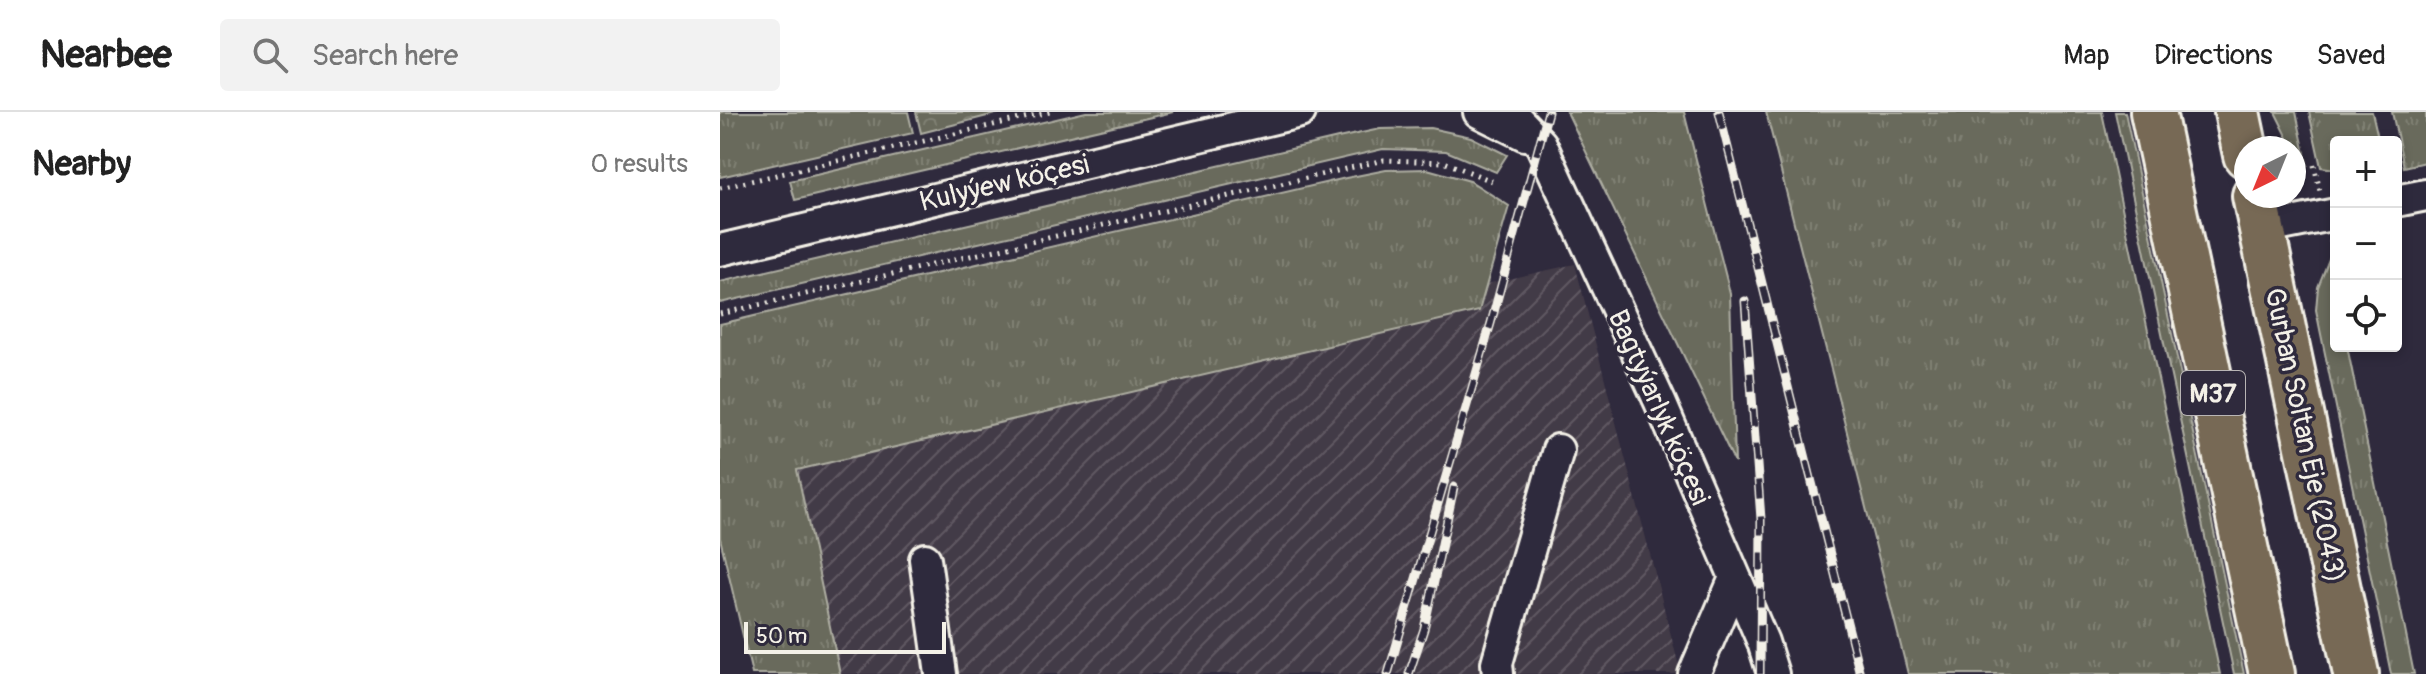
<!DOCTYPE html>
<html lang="en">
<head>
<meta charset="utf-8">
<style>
	:root { --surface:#fff; --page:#f2f2f2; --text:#222; --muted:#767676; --line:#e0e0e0 }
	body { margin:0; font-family:Pangolin,sans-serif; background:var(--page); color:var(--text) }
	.controls { position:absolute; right:24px; top:24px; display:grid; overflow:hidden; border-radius:8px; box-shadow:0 4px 12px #0003 }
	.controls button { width:72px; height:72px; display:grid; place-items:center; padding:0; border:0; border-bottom:2px solid var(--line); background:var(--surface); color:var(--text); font:40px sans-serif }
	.compass { position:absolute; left:1514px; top:24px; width:72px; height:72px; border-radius:50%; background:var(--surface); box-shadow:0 4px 12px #0003; rotate:223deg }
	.scale { position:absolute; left:24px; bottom:20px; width:202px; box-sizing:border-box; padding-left:8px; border:4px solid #f4f1e8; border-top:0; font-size:22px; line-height:28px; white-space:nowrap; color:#f4f1e8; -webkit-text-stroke:6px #2f2a3d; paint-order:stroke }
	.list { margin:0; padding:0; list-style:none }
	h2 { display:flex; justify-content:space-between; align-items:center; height:104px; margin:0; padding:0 32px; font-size:34px }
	h2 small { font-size:26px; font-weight:400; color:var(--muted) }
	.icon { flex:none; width:44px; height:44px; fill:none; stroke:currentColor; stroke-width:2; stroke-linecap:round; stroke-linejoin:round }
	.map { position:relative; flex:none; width:1706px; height:562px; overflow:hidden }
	header { display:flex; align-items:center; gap:48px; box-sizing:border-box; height:112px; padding:0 40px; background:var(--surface); border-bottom:2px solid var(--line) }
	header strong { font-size:38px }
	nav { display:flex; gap:44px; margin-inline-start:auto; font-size:28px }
	.search { width:560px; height:72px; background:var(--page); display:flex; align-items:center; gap:20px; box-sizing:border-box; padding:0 28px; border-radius:8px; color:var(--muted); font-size:30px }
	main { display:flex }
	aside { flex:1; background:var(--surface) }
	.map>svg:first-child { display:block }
</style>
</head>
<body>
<header>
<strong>Nearbee</strong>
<div class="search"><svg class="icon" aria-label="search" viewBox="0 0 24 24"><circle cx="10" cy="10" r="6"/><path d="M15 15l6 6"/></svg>Search here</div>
<nav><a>Map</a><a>Directions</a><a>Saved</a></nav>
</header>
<main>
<aside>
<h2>Nearby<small>0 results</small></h2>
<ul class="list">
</ul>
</aside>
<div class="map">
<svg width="1706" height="562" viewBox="0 0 1706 562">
	<defs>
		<pattern id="industrial-furrows" width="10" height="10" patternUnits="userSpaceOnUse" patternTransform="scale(2)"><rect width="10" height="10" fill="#433b47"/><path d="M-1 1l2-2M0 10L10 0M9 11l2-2" fill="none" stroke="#5f5862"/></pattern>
		<pattern id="grass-tufts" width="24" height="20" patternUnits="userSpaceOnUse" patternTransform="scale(2)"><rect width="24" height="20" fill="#696a5c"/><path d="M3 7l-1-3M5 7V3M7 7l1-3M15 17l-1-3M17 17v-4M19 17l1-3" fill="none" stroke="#7f8073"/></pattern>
		<pattern id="forest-crowns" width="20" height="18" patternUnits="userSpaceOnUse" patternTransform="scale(2)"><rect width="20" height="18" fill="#696a5c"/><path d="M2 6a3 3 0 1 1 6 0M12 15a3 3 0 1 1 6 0" fill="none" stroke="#7f8073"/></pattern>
	</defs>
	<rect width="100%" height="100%" fill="#2f2a3d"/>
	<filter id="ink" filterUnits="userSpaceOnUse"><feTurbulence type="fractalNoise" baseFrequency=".0125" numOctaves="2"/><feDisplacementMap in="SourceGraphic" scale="16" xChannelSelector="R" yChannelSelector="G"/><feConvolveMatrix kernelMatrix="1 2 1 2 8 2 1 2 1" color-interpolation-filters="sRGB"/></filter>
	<g filter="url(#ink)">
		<polygon fill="url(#industrial-furrows)" points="855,152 961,562 118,562 63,329"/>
		<g fill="url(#grass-tufts)" stroke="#aeaea2" stroke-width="2">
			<polygon points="0,0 188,0 193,21 0,65"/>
			<polygon points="366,0 453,0 75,88 70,69"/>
			<polygon points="847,0 964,0 1010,181 1015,351"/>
			<polygon points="1046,0 1382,0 1500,562 1188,562"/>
			<polygon points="1395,0 1405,0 1524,562 1514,562"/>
			<polygon points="1555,0 1576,0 1587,51 1573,36"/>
			<polygon points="1589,0 1652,0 1659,30 1616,30 1616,57 1601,55"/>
			<polygon points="1672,0 1706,0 1706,50 1684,55"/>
			<polygon points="710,16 751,25 787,43 776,60 726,39 663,37 0,191 0,170 618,26 660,17"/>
			<polygon points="707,57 750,69 789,94 759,199 77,358 120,562 32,562 0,426 0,212 626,66 666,58"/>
			<polygon points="1609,147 1616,182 1616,234 1627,234 1694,562 1671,562 1596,198 1598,175"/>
		</g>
		<polygon fill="url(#forest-crowns)" stroke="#aeaea2" stroke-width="2" points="196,0 283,0 201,21"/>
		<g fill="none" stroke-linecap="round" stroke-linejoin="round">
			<g stroke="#f4f1e8" stroke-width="36">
				<g id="minor">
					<polyline points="759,0 805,23"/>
					<polyline points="790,0 821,32 940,290 1043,530 1053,562"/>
					<polyline points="1676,89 1706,83"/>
					<polyline points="1542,117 1616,102"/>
					<polyline points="0,138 580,0"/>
					<polyline points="205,447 221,562"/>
					<polyline points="778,562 777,551 838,338"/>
					<polyline points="974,562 1015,466"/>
				</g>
			</g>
			<g stroke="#f4f1e8" stroke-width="50">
				<g id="highway">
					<polyline points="1433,0 1552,562"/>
					<polyline points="1517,0 1526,43"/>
					<polyline points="1535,84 1636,562"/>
				</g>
			</g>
			<g stroke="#f4f1e8" stroke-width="5" stroke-dasharray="2 6" stroke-linecap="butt">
				<polyline points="1594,53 1600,79"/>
				<polyline points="0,76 330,0"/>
				<polyline points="1611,128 1614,139"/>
				<polyline points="0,202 664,48 724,50 772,69"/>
			</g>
			<use href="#minor" stroke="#2f2a3d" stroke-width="30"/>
			<use href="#highway" stroke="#776954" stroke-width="44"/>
			<g stroke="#f4f1e8" stroke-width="9">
				<g id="rail">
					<polyline points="999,0 1140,562"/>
					<polyline points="1025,189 1041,407 1040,562"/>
					<polyline points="668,562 771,211 828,0"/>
					<polyline points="689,562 704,517 734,375"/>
				</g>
			</g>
			<use href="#rail" stroke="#2f2a3d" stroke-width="6" stroke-dasharray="18" stroke-linecap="butt"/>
		</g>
	</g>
	<g text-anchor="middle" stroke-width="7" stroke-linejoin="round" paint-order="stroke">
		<rect fill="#2f2a3d" stroke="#b9b5b5" stroke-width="2" x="1461" y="259" width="64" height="44" rx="6"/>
		<g font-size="26" font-weight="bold" fill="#f4f1e8">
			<text x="1493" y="290">M37</text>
		</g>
		<g font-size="28" fill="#f4f1e8" stroke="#2f2a3d">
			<text transform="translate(284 70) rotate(-13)" y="10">Kulyýew köçesi</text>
			<text transform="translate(940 295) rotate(66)" y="10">Bagtyýarlyk köçesi</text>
			<text transform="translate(1586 323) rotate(78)" y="10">Gurban Soltan Eje (2043)</text>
		</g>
	</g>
</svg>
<div class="controls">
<button>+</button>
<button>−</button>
<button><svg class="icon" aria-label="locate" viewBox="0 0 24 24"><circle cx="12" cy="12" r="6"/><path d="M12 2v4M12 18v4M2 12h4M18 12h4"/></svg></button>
</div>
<svg class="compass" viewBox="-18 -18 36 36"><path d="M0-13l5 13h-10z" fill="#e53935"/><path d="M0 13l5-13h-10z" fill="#767676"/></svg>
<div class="scale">50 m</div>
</div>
</main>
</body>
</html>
